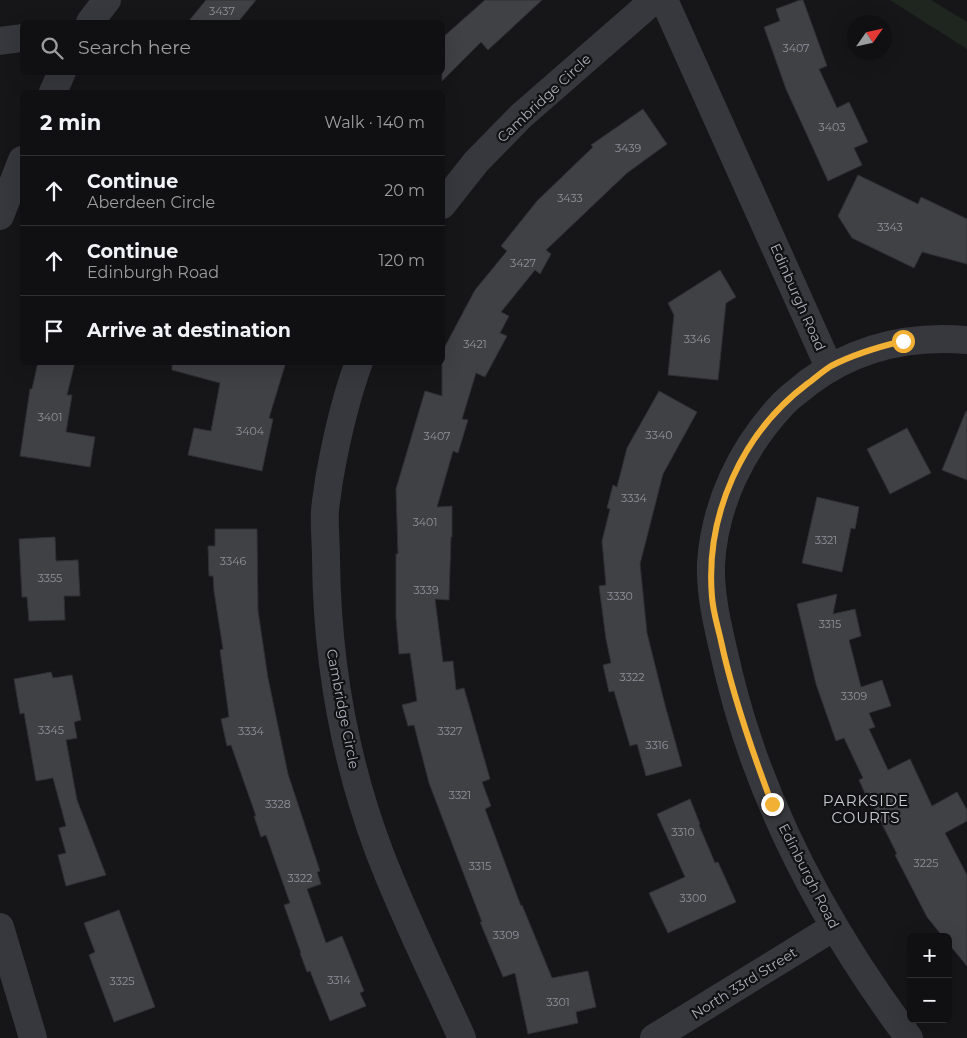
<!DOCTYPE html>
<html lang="en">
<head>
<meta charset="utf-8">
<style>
	:root { --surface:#101012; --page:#1e1e20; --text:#f1f3f6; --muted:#9c9d9f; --line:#303032 }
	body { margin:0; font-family:Montserrat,sans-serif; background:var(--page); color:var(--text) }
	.controls { position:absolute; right:15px; bottom:15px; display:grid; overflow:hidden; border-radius:8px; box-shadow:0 5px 20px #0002 }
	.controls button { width:45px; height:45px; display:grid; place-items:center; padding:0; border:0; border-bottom:1px solid var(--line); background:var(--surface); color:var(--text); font:25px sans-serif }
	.compass { position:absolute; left:847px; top:15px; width:45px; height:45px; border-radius:50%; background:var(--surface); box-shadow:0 5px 20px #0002; rotate:56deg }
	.stop { position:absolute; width:15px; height:15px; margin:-11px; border:4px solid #f2b134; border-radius:50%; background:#fff }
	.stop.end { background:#f2b134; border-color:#fff; box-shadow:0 1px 5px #0008 }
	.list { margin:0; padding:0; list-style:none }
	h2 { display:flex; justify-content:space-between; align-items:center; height:65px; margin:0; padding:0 20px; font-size:21px }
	h2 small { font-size:16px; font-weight:400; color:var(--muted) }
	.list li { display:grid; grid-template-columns:32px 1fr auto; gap:15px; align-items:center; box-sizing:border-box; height:70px; padding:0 20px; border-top:1px solid var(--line) }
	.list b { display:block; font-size:19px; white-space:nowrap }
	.list p { margin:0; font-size:16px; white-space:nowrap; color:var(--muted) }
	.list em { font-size:16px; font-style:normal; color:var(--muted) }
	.icon { flex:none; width:28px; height:28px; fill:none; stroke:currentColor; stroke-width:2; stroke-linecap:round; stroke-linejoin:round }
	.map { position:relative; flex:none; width:967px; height:1038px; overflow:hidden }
	.search { position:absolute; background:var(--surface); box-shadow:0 5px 20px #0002; left:20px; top:20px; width:425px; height:55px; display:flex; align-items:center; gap:12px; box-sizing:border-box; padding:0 18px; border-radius:8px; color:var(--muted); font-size:19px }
	.panel { position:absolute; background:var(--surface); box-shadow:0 5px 20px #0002; left:20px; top:90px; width:425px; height:275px; border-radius:8px }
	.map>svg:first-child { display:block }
</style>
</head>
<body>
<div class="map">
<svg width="967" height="1038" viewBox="0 0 967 1038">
	<rect width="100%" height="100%" fill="#161618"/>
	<polygon fill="#1e261f" points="890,0 931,0 967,22 967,49"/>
	<g fill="#404145" stroke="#303034">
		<polygon points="206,0 256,0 238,22 188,22"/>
		<polygon points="485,0 542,0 488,50 481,42 442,81 442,38"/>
		<polygon points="800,0 803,0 827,66 819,69 837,108 849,102 868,142 854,148 862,165 828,181 786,89 764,27 780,21 776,9"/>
		<polygon points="643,109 667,144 627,173 546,250 551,254 540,274 535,270 501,312 509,316 500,333 507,336 485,377 476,373 462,419 468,420 458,453 453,451 437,507 452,506 452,537 451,537 449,600 435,599 443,662 453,661 456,690 464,688 490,779 482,782 491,806 485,809 521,906 522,905 552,978 588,971 596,1007 576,1012 578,1023 528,1034 515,973 503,977 480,922 482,922 429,783 414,725 408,726 402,705 417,701 410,653 399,654 396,618 396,554 398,554 396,489 425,391 442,396 442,352 475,290 507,251 501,246 537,201 593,147 591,145"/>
		<polygon points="858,175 918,204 921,197 967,219 967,264 922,252 914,268 852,238 838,216"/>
		<polygon points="720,270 736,297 726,303 718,380 668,375 674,315 668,303"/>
		<polygon points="38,362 75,362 67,395 72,395 66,432 95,437 90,467 20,456 30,389 32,389"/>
		<polygon points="172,362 286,362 269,418 273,419 262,471 188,455 194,428 211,431 220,383 172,370"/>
		<polygon points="659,391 697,412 663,474 640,564 647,633 665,705 682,766 646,776 637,744 630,746 614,691 609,692 603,665 611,663 606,639 599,586 606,585 602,541 610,509 607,508 613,485 617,487 627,448"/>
		<polygon points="966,411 967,411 967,480 942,470"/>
		<polygon points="907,428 931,473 890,494 867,449"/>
		<polygon points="817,497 859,507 855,529 851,528 842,572 802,563"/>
		<polygon points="215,529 257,529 258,611 268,678 288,774 320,871 317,872 321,884 307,889 326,943 342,936 364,991 360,993 366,1006 330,1021 310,971 307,972 300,953 301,953 284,905 290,903 266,835 261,837 254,816 256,816 231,745 227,746 221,719 229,717 220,650 223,649 214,591 213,576 209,576 208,546 215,546"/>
		<polygon points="55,537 56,561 78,560 80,596 64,596 65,620 29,621 27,597 22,597 19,539"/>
		<polygon points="837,594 833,614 855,609 861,636 849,640 861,687 882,680 891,706 869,713 875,727 869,729 888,770 910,759 932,806 957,792 967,810 967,821 945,833 967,875 967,966 948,943 948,937 943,937 927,917 895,855 897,854 873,806 871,807 859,780 863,778 844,738 836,741 816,684 797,604"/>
		<polygon points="51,672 53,678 72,675 81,720 74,722 77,738 66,740 77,800 106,875 66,886 58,855 66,853 59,828 66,826 53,778 36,781 24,713 20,714 14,679"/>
		<polygon points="690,799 700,824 699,825 715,863 718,862 736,902 668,933 649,893 685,877 657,814"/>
		<polygon points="119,910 155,1007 114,1022 89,955 95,952 84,923"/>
	</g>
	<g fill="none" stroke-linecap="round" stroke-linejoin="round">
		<g stroke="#37383d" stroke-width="28">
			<polyline points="664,0 829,367"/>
			<polyline points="90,22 107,0"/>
			<polyline points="0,41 22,38"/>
			<polyline points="53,92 62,72"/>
			<polyline points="442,205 476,162 521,116 654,0"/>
			<polyline points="0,216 22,160"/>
			<path d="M359,362C345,400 336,440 329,480C328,489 326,500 325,510C324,526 326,542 326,559C327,658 344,758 379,851C403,915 434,976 462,1038"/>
			<polyline points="0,927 33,1038"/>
			<polyline points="654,1038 834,927"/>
			<path d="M909,1038C824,924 754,793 724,653C717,623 710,594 711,563C715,504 741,449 782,405C790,396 800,390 809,382C856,347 909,335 967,340"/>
		</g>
	</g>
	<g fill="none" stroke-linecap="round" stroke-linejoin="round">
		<path stroke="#f2b134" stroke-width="6" d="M772,804C752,751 733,697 721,641C718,627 713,612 712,597C705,515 742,433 807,384C815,378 823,371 831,366C854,354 878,347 903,341"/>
	</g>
	<g text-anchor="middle" stroke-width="4.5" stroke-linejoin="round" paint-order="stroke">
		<g font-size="11" fill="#8e929b">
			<text x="222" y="15">3437</text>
			<text x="796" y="52">3407</text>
			<text x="832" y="131">3403</text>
			<text x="628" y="152">3439</text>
			<text x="570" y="202">3433</text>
			<text x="890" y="231">3343</text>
			<text x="523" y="267">3427</text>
			<text x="697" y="343">3346</text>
			<text x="475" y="348">3421</text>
			<text x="50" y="421">3401</text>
			<text x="250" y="435">3404</text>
			<text x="659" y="439">3340</text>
			<text x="437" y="440">3407</text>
			<text x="634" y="502">3334</text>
			<text x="425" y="526">3401</text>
			<text x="826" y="544">3321</text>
			<text x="233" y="565">3346</text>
			<text x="50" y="582">3355</text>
			<text x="426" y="594">3339</text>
			<text x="620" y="600">3330</text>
			<text x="830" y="628">3315</text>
			<text x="632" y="681">3322</text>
			<text x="854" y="700">3309</text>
			<text x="51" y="734">3345</text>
			<text x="251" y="735">3334</text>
			<text x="450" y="735">3327</text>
			<text x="657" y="749">3316</text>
			<text x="460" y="799">3321</text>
			<text x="278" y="808">3328</text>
			<text x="683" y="836">3310</text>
			<text x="926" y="867">3225</text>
			<text x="480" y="870">3315</text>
			<text x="300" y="882">3322</text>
			<text x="693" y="902">3300</text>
			<text x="506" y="939">3309</text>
			<text x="339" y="984">3314</text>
			<text x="122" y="985">3325</text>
			<text x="558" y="1006">3301</text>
		</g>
		<g font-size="14" fill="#a8adb8" stroke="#111113">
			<text transform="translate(544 98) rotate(-43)" y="5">Cambridge Circle</text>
			<text transform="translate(798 297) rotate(66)" y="5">Edinburgh Road</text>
			<text transform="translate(343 709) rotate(79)" y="5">Cambridge Circle</text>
			<text transform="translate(809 876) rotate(63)" y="5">Edinburgh Road</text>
			<text transform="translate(744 983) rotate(-32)" y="5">North 33rd Street</text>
		</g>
		<g font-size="15" letter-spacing="1" fill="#c9ccd4" stroke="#111113">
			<text x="866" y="806">PARKSIDE<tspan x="866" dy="17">COURTS</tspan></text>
		</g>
	</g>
</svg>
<div class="controls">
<button>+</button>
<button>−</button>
</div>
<svg class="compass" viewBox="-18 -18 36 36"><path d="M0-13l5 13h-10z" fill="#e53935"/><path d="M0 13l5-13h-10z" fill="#9c9d9f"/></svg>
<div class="stop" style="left:903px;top:341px"></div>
<div class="stop end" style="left:772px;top:804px"></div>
<div class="search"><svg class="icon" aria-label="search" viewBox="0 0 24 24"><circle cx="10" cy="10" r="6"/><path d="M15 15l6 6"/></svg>Search here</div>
<section class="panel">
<h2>2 min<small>Walk · 140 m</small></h2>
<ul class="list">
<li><svg class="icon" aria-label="ahead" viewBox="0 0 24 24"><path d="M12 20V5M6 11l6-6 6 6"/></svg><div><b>Continue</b><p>Aberdeen Circle</p></div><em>20 m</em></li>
<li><svg class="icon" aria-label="ahead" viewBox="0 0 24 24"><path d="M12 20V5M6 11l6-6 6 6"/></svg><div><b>Continue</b><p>Edinburgh Road</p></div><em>120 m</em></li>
<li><svg class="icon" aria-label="arrive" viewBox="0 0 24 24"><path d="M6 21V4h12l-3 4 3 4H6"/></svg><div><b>Arrive at destination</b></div></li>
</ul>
</section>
</div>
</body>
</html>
